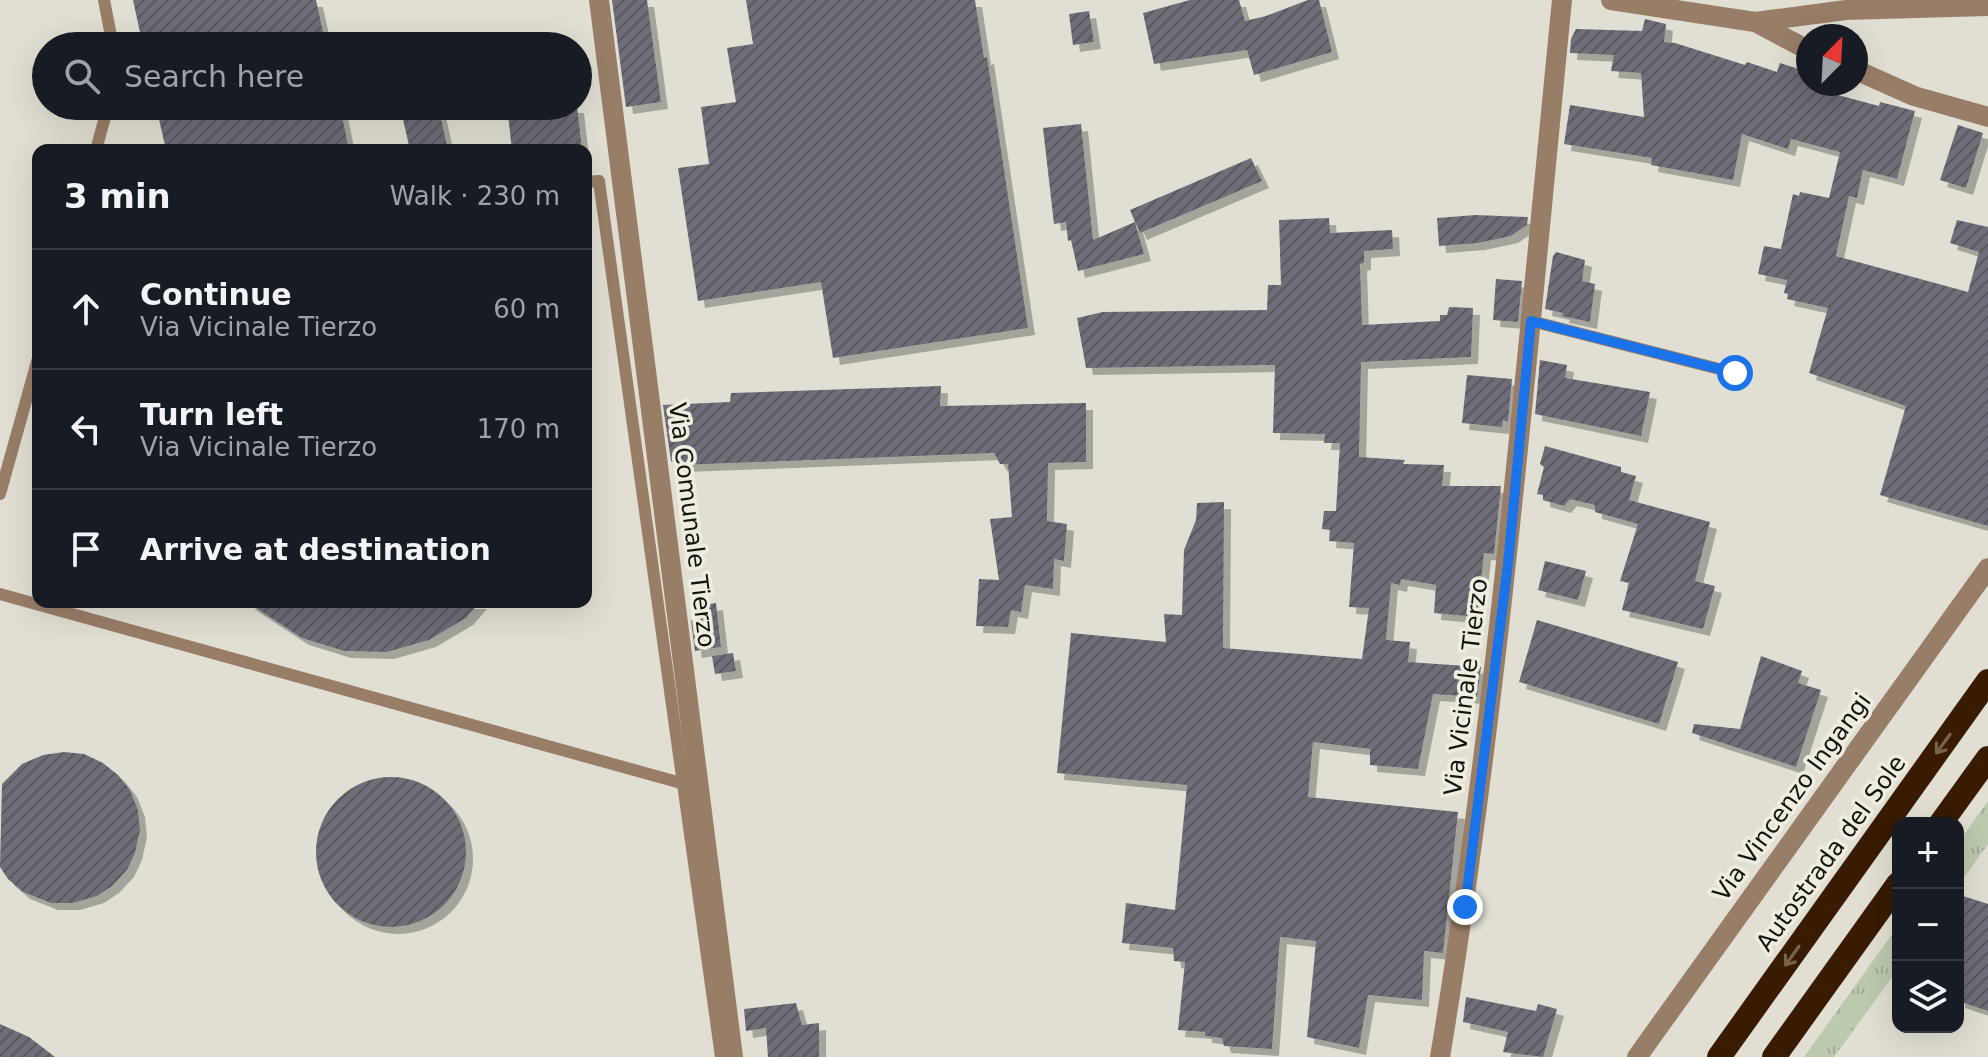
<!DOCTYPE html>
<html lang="en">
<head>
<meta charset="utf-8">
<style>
	:root { --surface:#171b24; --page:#20242c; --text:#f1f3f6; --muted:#9ea1a6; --line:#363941 }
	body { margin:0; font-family:"DejaVu Sans",sans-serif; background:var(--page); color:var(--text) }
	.controls { position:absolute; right:24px; bottom:24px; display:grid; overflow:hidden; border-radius:16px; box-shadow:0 8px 32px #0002 }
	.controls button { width:72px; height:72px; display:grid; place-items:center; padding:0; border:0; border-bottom:2px solid var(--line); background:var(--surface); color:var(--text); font:40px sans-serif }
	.compass { position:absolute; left:1796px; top:24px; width:72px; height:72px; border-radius:50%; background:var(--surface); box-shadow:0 8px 32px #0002; rotate:24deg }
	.stop { position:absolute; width:24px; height:24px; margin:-18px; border:6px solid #1a73e8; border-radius:50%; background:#fff }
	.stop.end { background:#1a73e8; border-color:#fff; box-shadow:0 2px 8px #0008 }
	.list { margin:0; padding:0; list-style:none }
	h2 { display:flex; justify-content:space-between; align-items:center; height:104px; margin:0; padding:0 32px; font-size:34px }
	h2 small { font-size:26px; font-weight:400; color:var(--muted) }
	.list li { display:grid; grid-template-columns:52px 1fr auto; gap:24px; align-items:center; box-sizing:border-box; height:120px; padding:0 32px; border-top:2px solid var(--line) }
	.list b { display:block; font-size:30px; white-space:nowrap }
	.list p { margin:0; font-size:26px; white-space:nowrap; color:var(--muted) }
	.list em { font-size:26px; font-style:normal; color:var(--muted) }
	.icon { flex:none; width:44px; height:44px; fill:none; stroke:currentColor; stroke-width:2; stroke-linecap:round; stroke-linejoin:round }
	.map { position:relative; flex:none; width:1988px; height:1057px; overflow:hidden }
	.search { position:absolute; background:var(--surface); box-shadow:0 8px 32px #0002; left:32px; top:32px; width:560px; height:88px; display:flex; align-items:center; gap:20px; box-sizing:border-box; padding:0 28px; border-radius:44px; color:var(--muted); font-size:30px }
	.panel { position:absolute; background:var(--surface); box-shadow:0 8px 32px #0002; left:32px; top:144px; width:560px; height:464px; border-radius:16px }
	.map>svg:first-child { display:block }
</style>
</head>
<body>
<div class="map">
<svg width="1988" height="1057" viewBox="0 0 1988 1057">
	<defs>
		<pattern id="grass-tufts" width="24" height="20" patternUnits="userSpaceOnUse" patternTransform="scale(2)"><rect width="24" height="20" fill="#bbc9ad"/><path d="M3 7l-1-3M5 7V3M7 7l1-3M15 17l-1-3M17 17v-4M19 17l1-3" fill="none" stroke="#a0ac94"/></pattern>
		<pattern id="building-hatch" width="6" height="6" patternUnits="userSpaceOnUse" patternTransform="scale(2)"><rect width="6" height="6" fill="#6e6d78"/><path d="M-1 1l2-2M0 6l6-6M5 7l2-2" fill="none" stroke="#595861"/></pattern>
		<filter id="shadow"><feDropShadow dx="7" dy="7" stdDeviation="0" flood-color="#0004"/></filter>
	</defs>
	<rect width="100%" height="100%" fill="#e1dfd3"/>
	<g fill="url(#grass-tufts)">
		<polygon points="1988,801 1988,844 1958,886 1958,843"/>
		<polygon points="1898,926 1898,969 1834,1057 1804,1057"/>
	</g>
	<g fill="url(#building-hatch)" filter="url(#shadow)">
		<polygon points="133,0 316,0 326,46 143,46"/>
		<polygon points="612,0 647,0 661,102 626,107"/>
		<polygon points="746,0 975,0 984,58 987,57 1028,328 833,358 821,282 698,301 678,168 709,164 701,107 736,102 727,48 753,44"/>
		<polygon points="1190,0 1239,0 1245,21 1266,16 1308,0 1319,0 1332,52 1254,75 1247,50 1154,64 1143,13"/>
		<polygon points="1089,11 1094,42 1073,45 1069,14"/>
		<polygon points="1645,19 1666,24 1664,42 1675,43 1745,65 1747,62 1777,72 1780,63 1808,72 1808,87 1879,106 1880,102 1915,111 1897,179 1863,170 1857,198 1849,196 1836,256 1968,292 1979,252 1950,243 1957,220 1988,227 1988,526 1880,495 1906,406 1809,373 1828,308 1787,299 1788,294 1784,293 1787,280 1758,274 1764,246 1781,249 1793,194 1799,196 1800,192 1829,198 1840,152 1791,139 1788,149 1742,134 1733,180 1651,165 1652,158 1564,144 1570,105 1644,117 1641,73 1611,71 1614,55 1570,53 1571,39 1576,29 1642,31"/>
		<polygon points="156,106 340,106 349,150 166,150"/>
		<polygon points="400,106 438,106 448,150 410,150"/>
		<polygon points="507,106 577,106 582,150 512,150"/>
		<polygon points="1081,124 1093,240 1135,222 1130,210 1251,158 1262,181 1140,233 1135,222 1144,254 1078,271 1071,240 1068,241 1066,222 1054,224 1043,128"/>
		<polygon points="1958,125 1983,133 1966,188 1940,180"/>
		<polygon points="1476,215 1528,217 1527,225 1511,236 1478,243 1439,246 1437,218"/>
		<polygon points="1329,218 1330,233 1392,230 1393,249 1364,251 1364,263 1360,264 1362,325 1440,321 1440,315 1447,315 1449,307 1473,308 1471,357 1361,362 1359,457 1405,460 1403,464 1444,465 1442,486 1501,486 1494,554 1484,553 1477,617 1434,613 1436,585 1401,579 1400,585 1391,583 1386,640 1410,642 1408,662 1481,667 1477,697 1433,694 1418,769 1370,765 1370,749 1313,742 1308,797 1458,812 1443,953 1424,951 1422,1000 1368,995 1359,1048 1307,1037 1316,941 1280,937 1272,1049 1224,1046 1222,1038 1205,1036 1205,1032 1178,1030 1185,962 1174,961 1173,948 1122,943 1126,903 1175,910 1187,785 1057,773 1071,633 1166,642 1164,614 1182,615 1184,550 1196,520 1197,503 1224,502 1223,648 1362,659 1369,608 1349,607 1354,543 1329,541 1330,530 1322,529 1324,511 1336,511 1340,443 1324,443 1325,434 1273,433 1275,365 1086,368 1077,318 1103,312 1267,310 1268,285 1281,285 1279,220"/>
		<polygon points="1556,252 1585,260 1582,281 1595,284 1590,322 1562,316 1563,313 1545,309 1553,256"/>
		<polygon points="1496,279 1522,281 1518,322 1493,320"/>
		<polygon points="1540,360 1567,365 1565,378 1650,392 1641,436 1535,414"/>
		<polygon points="1467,375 1512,379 1508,422 1503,420 1502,427 1462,423"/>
		<polygon points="941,386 940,406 1086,403 1086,462 1048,463 1047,521 1067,524 1064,561 1054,559 1053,589 1025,585 1021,612 1011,610 1008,627 976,626 979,579 999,580 990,519 1012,517 1008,464 1000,464 994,453 680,465 671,461 663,405 730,402 731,393"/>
		<polygon points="1545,446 1621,467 1621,472 1636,476 1629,500 1710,522 1695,581 1715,586 1703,629 1622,610 1629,583 1620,581 1638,524 1595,512 1595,505 1570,499 1564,506 1543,500 1543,495 1537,494 1544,467 1540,464"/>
		<polygon points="1545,561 1586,571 1578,600 1538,590"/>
		<polygon points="247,602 480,602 466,618 429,640 387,652 344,651 302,638"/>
		<polygon points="716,603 721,647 695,651 691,621 696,619 695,606"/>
		<polygon points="1537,620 1678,662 1659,724 1519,682"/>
		<polygon points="733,653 736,671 715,674 712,656"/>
		<polygon points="1761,656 1802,671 1798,683 1821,690 1796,767 1692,733 1694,724 1740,729"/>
		<polygon points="64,752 84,754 103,763 118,775 130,790 138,810 140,830 135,853 127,870 112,886 97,896 73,903 51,903 23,892 8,879 0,867 2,784 22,764 43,755"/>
		<circle cx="391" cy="852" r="75"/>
		<polygon points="1963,896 1988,904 1988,1011 1958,1001 1958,913"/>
		<polygon points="1466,997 1536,1011 1538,1004 1557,1009 1543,1057 1503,1052 1508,1032 1463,1022"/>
		<polygon points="796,1003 802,1025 819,1023 819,1057 768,1057 766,1028 746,1031 744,1009"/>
		<polygon points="0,1024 29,1037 55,1057 0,1057"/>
	</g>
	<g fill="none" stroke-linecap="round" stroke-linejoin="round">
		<g stroke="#997e67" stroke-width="12">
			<polyline points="104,0 113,46"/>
			<polyline points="96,150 108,106"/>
			<polyline points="586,182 599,181 721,1057"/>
			<polyline points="1531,321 1735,373"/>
			<polyline points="0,494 38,358"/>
			<polyline points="0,594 681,783"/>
		</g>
		<g stroke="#997e67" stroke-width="20">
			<polyline points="599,0 733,1057"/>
			<polyline points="1611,0 1755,22 1846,10 1988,6"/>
			<polyline points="1755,22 1808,50"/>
			<polyline points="1856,70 1914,96 1988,117"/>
			<path d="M1440,1057C1498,707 1527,353 1562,0"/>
			<polyline points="1637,1057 1988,568"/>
		</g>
		<g stroke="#381b00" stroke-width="24">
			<polyline points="1941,823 1988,758"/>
			<polyline points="1719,1057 1988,681"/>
			<polyline points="1774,1057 1898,884"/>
		</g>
	</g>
	<defs><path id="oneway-shaft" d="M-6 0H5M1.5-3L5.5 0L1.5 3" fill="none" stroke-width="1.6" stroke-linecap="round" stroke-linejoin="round" transform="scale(2)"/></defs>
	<g stroke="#78644e">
		<use href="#oneway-shaft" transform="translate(1943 744) rotate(126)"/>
		<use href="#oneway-shaft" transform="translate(1792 956) rotate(126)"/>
	</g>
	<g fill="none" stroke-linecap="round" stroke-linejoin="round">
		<polyline stroke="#1a73e8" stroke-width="10" points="1465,907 1508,564 1531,321 1735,373"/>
	</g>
	<g text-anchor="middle" stroke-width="7" stroke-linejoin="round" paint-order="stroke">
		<g font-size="24" fill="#14140f" stroke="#efece0">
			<text transform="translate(692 525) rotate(83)" y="8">Via Comunale Tierzo</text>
			<text transform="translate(1466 687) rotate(-83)" y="8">Via Vicinale Tierzo</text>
			<text transform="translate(1792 797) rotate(-54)" y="8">Via Vincenzo Ingangi</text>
			<text transform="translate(1831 853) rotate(-54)" y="8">Autostrada del Sole</text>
		</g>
	</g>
</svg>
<div class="controls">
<button>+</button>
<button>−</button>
<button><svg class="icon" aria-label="layers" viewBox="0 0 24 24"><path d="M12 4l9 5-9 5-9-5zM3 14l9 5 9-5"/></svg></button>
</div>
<svg class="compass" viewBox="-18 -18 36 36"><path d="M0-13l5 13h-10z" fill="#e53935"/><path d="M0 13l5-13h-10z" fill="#9ea1a6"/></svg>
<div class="stop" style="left:1735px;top:373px"></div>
<div class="stop end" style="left:1465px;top:907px"></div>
<div class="search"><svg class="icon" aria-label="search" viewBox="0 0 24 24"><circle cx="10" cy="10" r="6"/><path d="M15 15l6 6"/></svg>Search here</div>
<section class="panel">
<h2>3 min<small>Walk · 230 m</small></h2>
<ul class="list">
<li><svg class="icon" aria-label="ahead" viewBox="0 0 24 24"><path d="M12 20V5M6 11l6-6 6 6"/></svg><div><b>Continue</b><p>Via Vicinale Tierzo</p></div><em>60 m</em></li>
<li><svg class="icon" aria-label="left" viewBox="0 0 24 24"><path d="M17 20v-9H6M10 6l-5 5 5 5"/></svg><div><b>Turn left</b><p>Via Vicinale Tierzo</p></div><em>170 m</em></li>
<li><svg class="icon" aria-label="arrive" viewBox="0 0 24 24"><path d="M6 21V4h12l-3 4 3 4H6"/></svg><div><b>Arrive at destination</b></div></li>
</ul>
</section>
</div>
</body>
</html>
